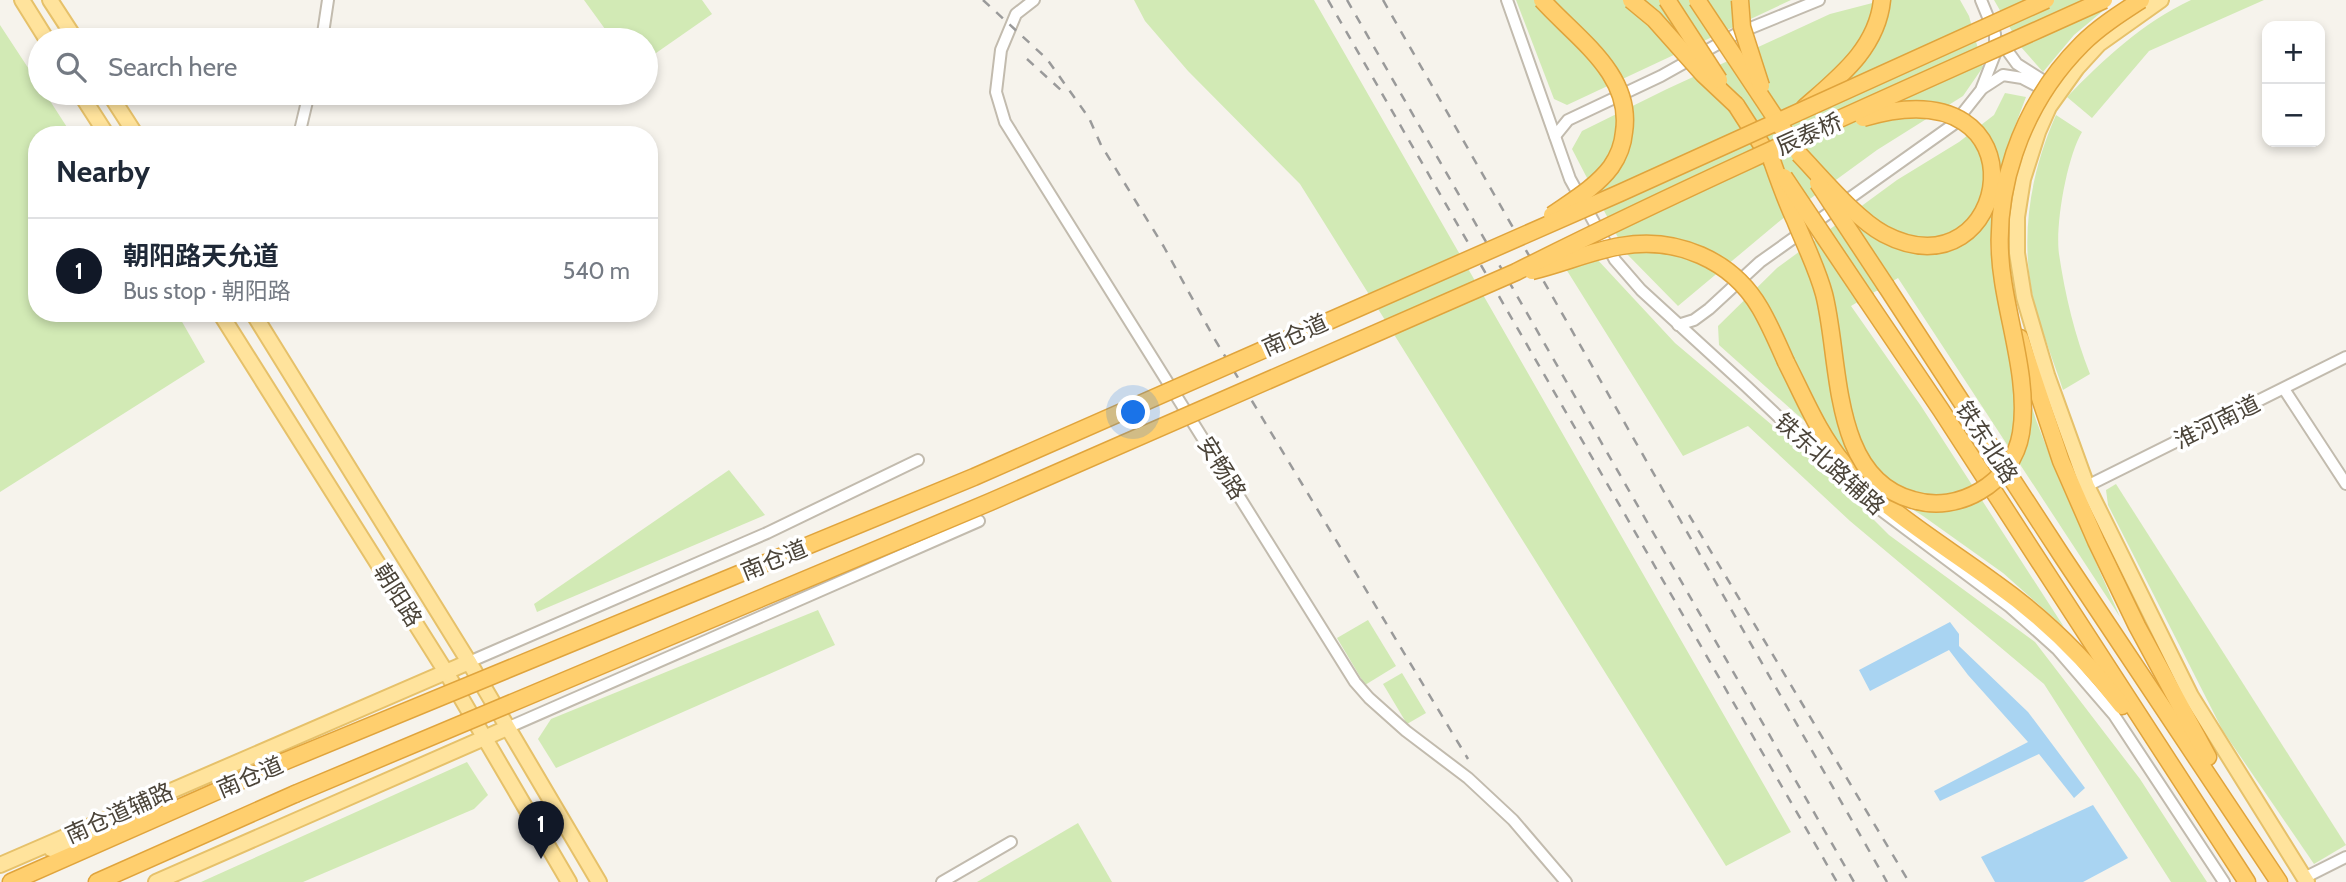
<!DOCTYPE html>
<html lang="en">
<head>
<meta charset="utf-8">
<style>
	:root { --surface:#fff; --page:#f2f2f3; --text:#1f2937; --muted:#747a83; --line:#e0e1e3; --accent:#111827 }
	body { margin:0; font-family:Cabin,"Noto Sans SC",sans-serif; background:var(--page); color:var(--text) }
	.controls { position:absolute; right:21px; top:21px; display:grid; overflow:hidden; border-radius:14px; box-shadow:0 4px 10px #0003 }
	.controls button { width:63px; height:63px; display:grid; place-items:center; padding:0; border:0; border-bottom:2px solid var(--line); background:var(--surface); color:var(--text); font:35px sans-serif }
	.you { position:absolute; left:1134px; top:413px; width:24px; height:24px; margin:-18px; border:5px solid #fff; border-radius:50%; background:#1a73e8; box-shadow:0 0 0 10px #1a73e833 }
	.badge { display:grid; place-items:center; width:46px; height:46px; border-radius:50%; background:var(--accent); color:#fff; font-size:23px; font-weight:700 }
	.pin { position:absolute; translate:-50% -58px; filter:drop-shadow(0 2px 4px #0008) }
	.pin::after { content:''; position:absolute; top:37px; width:24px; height:21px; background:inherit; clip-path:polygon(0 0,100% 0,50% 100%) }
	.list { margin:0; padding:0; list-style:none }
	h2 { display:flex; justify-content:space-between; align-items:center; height:91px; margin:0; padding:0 28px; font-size:30px }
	h2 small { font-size:23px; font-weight:400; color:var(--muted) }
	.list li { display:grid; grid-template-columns:46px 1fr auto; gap:21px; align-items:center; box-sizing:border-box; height:105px; padding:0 28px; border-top:2px solid var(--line) }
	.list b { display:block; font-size:26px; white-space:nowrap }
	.list p { margin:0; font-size:23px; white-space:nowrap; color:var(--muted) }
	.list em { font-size:23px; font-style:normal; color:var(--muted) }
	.icon { flex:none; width:38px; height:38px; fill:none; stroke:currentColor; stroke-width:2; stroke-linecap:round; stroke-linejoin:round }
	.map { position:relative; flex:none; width:2346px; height:882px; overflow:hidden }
	.search { position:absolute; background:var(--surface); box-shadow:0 4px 10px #0003; left:28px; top:28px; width:630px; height:77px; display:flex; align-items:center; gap:18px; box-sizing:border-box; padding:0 24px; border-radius:38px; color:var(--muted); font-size:26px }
	.panel { position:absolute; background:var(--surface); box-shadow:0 4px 10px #0003; left:28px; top:126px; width:630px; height:196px; border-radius:28px }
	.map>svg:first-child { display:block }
</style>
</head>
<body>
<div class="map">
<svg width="2346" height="882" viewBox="0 0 2346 882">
	<rect width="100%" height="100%" fill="#f6f3ec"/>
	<g fill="#d2eab5">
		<polygon points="584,0 702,0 712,14 646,60 646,40 613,40"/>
		<polygon points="1134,0 1314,0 1791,832 1726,866 1300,184 1188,71 1145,21"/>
		<polygon points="1516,0 1791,0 1567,105 1554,99"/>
		<polygon points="1884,0 1960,0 1969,16 1983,67 1963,96 1877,150 1781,220 1678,306 1626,253 1572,149 1582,131 1667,89 1830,14"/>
		<polygon points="1994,0 2101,0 2104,10 2074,35 2043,72 2021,47"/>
		<path d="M2191,0H2264L2149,51L2092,118L2067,97C2104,59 2142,23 2191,0Z"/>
		<polygon points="0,25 40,86 40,93 45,93 72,135 37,135 37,313 177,313 205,362 0,492"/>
		<polygon points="2005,93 2026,97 2012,134 1992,222 1990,248 2001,314 2036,420 2058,477 2120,617 1898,278 1851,306 1921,406 2064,627 2003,573 1923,516 1896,499 1793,411 1719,345 1718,326 1777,268 1897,180 1959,142 1994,115"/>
		<path d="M2056,115L2082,132C2067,157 2055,225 2059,254C2065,295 2075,336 2090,374L2063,390C2053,359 2036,318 2031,287C2021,228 2032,169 2056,115Z"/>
		<polygon points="1595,257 1675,343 1818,464 1889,535 2035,642 2140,779 2207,882 2171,882 2044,684 1850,521 1748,426 1683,456 1566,269"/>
		<polygon points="729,470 765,515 537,612 534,604"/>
		<polygon points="2116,484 2346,845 2314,864 2223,731 2108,505 2106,490"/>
		<polygon points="818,610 835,645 556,768 538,739 551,719"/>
		<polygon points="1368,620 1396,666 1365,685 1337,638"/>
		<polygon points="1402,673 1426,713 1407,724 1383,684"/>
		<polygon points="467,762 488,795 474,809 303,882 201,882"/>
		<polygon points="1078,823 1112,882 977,882"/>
	</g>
	<g fill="#a9d4f2">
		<polygon points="1950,622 1959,634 1959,646 2028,712 2085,788 2074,798 2039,754 1940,801 1934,791 2028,742 1968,675 1949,650 1870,691 1859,670"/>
		<polygon points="2093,805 2128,858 2083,882 1995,882 1981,857"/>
	</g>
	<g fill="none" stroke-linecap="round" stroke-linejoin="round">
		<g stroke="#c2bbae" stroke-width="14">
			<g id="minor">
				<polyline points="1034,0 1016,14 1001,50 996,92 1005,122 1355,682 1369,698 1406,731 1468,778 1513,820 1566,882"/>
				<polyline points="1507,0 1570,179 1615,260 1641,290 1746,386 1862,496 2010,607 2057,649 2114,715 2224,882"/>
				<polyline points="322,40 328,0"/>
				<polyline points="2001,42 2017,64 2055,88"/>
				<polyline points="1983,88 2003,75 2022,78 2043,89"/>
				<polyline points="299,135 309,93"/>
				<polyline points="1555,136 1568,120 1661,76 1736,34 1819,0"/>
				<polyline points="1678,325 1694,320 1709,309 1760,262 1954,124 1981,90 1995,54 1995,34 1981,0"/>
				<polyline points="2284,389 2346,484"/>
				<polyline points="2087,486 2346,357"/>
				<polyline points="469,662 767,533 918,460"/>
				<polyline points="507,728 979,521"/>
				<polyline points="2304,878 2346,857"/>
				<polyline points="942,882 1011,842"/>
			</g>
		</g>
		<g stroke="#e6c16a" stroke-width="18">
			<g id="major">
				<polyline points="22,0 47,40"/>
				<polyline points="50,0 76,40"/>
				<polyline points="2161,0 2099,44 2077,68 2049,107 2038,132 2023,179 2017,217 2017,253 2024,297 2047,375 2087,486 2191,696 2307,882"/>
				<polyline points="80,93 107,135"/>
				<polyline points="109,93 136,135"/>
				<polyline points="220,313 446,672 569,882"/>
				<polyline points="253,313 469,662 599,882"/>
				<polyline points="51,849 100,838"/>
				<polyline points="0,865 469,662"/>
				<polyline points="156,882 507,728"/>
			</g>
		</g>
		<g stroke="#e0a43c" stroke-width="19">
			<g id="highway">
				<polyline points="1736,105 1772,161"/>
				<path d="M1804,108C1838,78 1877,49 1882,0"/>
				<polyline points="1886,286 2062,556 2279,882"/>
				<polyline points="1866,299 1941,410 2247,882"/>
				<polyline points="2020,338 2061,461 2096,541 2137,626 2208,757"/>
				<path d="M1786,362C1804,397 1818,433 1844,464C1886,512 1944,545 1995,583C2043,617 2086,659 2122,706"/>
				<polyline points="11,882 283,762"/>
				<polyline points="97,882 295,794"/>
			</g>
		</g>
		<use href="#minor" stroke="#fff" stroke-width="10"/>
		<use href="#major" stroke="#ffe39c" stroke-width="14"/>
		<use href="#highway" stroke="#ffcf6e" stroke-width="16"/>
		<g stroke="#9a9a9a" stroke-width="2.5" stroke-dasharray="9 9" stroke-linecap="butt">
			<polyline points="983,0 1047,59 1089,118 1101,145 1164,247 1214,338 1468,759"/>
			<polyline points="1328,0 1837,882"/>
			<polyline points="1347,0 1854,882"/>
			<polyline points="1383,0 1887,882"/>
			<polyline points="1027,59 1062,91"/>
			<polyline points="1689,515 1909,882"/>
		</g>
		<g stroke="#e0a43c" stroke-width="19" stroke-linecap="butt">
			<g id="highway-bridge">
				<path d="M1542,0C1576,38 1633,74 1624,132C1623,144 1618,157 1611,167C1596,187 1572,201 1552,215"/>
				<polyline points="1631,0 1654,19 1703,74 1736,105"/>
				<polyline points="1667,0 1719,80"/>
				<polyline points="1697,0 1796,149"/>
				<polyline points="1740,0 1742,27 1761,86"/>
				<path d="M1799,154C1822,178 1856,219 1884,234C2011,301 2052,62 1863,118"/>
				<path d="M1772,161C1779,181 1786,201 1795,220C1805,245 1817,268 1824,294C1841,360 1830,478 1913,500C1936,507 1960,503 1980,491C2001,479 2017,458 2021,433C2029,385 2010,328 2003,281C1989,195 2021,105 2082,44C2099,27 2121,13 2141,0"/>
				<polyline points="1784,177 1866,299"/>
				<polyline points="1818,183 1886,286"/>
				<path d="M1532,271C1562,264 1591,251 1621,246C1676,236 1732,260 1760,308C1770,325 1778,344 1786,362"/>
				<polyline points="283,762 974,477 1620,193 2046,0"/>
				<path d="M295,794L990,502L1516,272C1709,175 1907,89 2104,0"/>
			</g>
		</g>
		<use href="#highway-bridge" stroke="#ffcf6e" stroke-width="16"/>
	</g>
	<g text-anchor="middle" stroke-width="7" stroke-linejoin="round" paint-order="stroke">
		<g font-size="23" fill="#4b4439" stroke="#fff">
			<text transform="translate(1809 134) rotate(-24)" y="8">辰泰桥</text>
			<text transform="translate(1295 335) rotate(-24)" y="8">南仓道</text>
			<text transform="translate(2217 422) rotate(-26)" y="8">淮河南道</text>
			<text transform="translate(1987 442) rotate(57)" y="8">铁东北路</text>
			<text transform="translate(1830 464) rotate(42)" y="8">铁东北路辅路</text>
			<text transform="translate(1222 468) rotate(58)" y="8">安畅路</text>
			<text transform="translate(774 560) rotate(-22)" y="8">南仓道</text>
			<text transform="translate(398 595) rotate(58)" y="8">朝阳路</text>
			<text transform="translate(250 777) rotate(-23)" y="8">南仓道</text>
			<text transform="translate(119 813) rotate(-24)" y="8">南仓道辅路</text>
		</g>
	</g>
</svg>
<div class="controls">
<button>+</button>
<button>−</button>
</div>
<div class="you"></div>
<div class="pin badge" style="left:541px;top:859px">1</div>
<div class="search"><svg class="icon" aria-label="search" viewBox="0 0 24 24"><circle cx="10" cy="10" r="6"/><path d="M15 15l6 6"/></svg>Search here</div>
<section class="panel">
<h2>Nearby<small></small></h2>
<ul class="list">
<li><span class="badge">1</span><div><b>朝阳路天允道</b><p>Bus stop · 朝阳路</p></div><em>540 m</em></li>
</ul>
</section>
</div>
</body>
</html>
